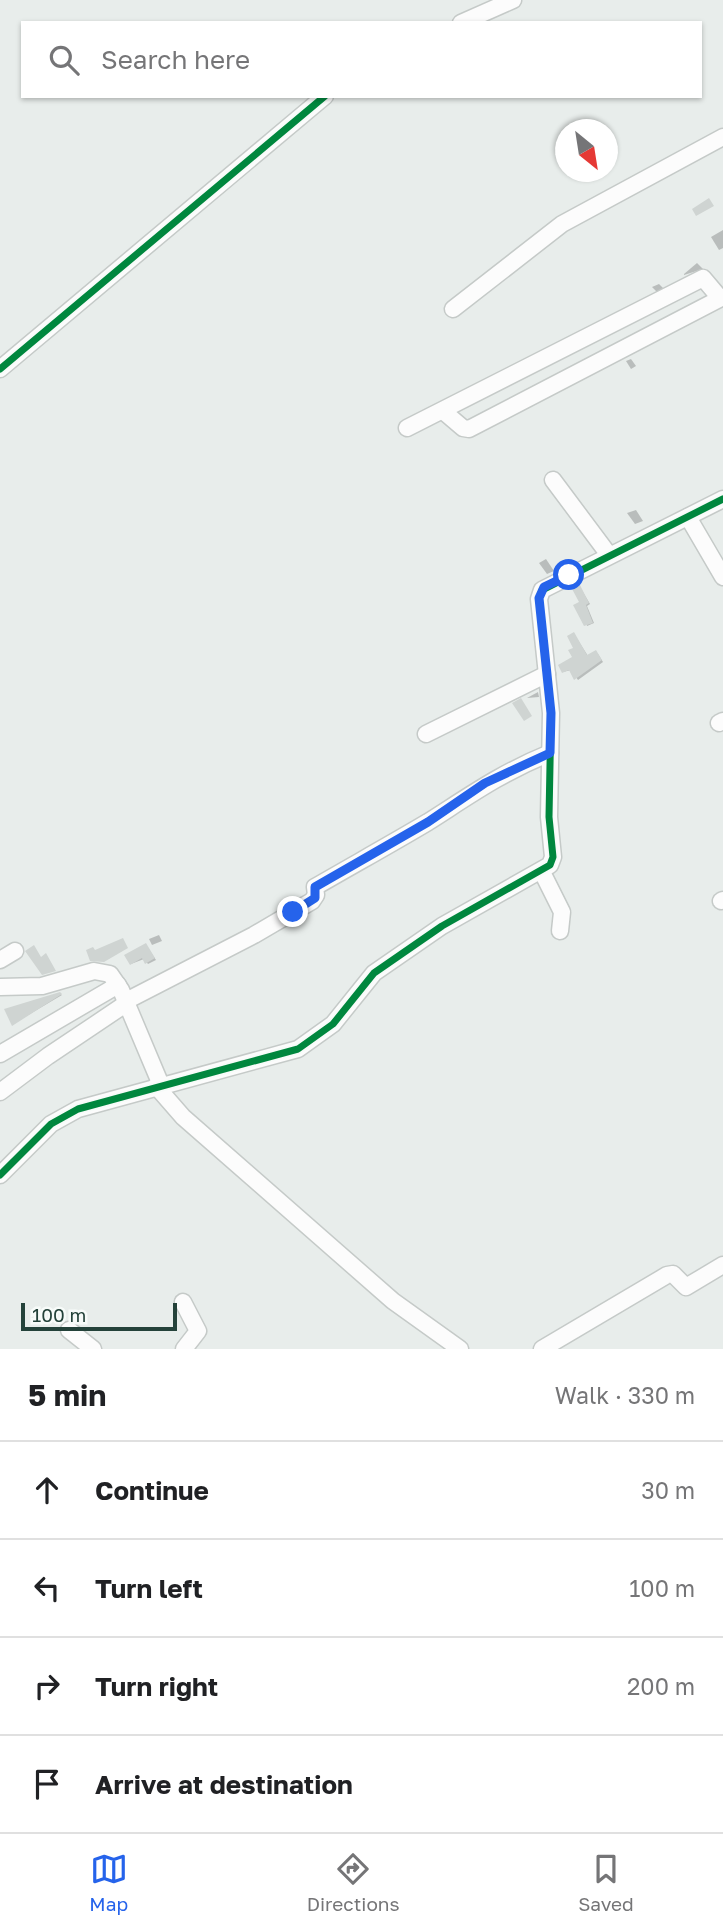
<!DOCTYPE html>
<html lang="en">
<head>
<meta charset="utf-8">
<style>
	:root { --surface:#fff; --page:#f2f2f2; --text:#202124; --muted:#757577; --line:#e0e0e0; --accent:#2563eb }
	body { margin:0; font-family:"Golos Text",sans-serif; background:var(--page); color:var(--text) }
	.compass { position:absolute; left:555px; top:119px; width:63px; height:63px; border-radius:50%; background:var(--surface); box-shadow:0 2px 5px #0004; rotate:150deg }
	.scale { position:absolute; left:21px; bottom:18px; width:156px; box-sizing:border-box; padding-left:7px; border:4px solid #24423a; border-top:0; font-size:19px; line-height:24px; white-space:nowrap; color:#24423a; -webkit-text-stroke:5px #f7fbf9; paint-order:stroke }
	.stop { position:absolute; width:21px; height:21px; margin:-16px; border:5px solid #2563eb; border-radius:50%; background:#fff }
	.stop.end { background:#2563eb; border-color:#fff; box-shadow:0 2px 7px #0008 }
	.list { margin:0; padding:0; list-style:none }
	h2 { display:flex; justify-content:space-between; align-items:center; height:91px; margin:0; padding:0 28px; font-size:30px }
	h2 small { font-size:23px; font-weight:400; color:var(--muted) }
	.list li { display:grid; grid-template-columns:46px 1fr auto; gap:21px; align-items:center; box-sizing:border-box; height:98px; padding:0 28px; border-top:2px solid var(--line) }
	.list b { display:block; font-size:26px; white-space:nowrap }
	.list em { font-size:23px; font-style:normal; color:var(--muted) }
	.icon { flex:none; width:38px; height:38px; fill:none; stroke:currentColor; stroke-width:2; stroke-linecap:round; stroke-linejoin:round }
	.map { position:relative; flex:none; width:723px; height:1349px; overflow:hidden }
	.search { position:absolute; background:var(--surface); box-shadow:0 2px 5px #0004; left:21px; right:21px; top:21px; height:77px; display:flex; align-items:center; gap:18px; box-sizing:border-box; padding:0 24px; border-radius:0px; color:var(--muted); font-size:26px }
	.sheet { height:483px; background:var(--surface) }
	nav { display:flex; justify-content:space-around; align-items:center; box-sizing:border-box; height:98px; border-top:2px solid var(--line); background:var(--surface); font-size:19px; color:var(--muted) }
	nav a { display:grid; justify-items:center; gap:4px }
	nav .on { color:var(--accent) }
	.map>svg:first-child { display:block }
</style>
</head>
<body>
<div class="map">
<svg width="723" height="1349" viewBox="0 0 723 1349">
	<rect width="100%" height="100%" fill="#e8edeb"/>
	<g fill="#0003">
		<polygon points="723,230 723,248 719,250 711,237"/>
		<polygon points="697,263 703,269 684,275 684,274"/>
		<polygon points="659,284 664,289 657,292 652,287"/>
		<polygon points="631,359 636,366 631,369 626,361"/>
		<polygon points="636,510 643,521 635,524 627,513"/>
		<polygon points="546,559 554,571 547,574 539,563"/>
		<polygon points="580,587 590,604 587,606 594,623 587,626"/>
		<polygon points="574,634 588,656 598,654 603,662 578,680 571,670 563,672 574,657"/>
		<polygon points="538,692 539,697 527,698"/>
		<polygon points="159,935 162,941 152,945 149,939"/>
		<polygon points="146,945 156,960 148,964 144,959 131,964"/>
		<polygon points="60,994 62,995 13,1024"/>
	</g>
	<g fill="#cfd4d2">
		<polygon points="709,198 714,206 696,216 692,209"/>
		<polygon points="579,583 589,603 586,605 593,623 584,626 573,605 579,602 571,587"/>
		<polygon points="574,632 587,655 596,650 602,660 574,680 569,670 562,673 558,665 572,657 568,650 573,648 567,636"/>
		<polygon points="521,698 532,716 524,721 512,703"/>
		<polygon points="123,938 128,948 104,962 90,961 86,950 93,947 95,950"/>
		<polygon points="146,943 155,958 145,964 142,958 130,965 124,955"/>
		<polygon points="34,945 41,957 46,953 56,971 42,975 25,951"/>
		<polygon points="60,992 62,994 12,1026 4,1009"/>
	</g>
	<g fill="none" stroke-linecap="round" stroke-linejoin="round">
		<g stroke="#c5cac8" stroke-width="19">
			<g id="minor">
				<polyline points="461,23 513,0"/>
				<polyline points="453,309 562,224 723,137"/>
				<polyline points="0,369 325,96"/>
				<polyline points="443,411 463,428 469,429 723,297"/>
				<polyline points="407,428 703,278 720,298"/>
				<polyline points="553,480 609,555"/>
				<polyline points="688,517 723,577"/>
				<polyline points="719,723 723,721"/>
				<polyline points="426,734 547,674"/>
				<polyline points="542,872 562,912 560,931"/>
				<polyline points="721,901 723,900"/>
				<polyline points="0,960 15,951"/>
				<polyline points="0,987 42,986 94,971 110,974 121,990 161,1085"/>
				<path d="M126,1001L254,935L312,901L316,895L315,887C353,865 391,844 428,822C472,794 501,773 550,753"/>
				<polyline points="0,1054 118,985"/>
				<polyline points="156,1086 183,1117 393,1301 460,1349"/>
				<polyline points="0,1092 48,1056 127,1003"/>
				<polyline points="0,1175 51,1124 78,1109 298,1049 333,1024 374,973 442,926 550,865 553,857 549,817 551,713 539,599 542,590 723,499"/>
				<polyline points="183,1302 198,1331 184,1349"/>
				<polyline points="69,1330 93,1349"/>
				<polyline points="542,1349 667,1275 673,1274 686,1287 723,1265"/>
			</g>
		</g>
		<use href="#minor" stroke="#fcfcfc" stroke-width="16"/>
		<g stroke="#f7fbf9" stroke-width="11">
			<g id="cycleway">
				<polyline points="0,369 325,96"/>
				<polyline points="0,1175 51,1124 78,1109 298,1049 333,1024 374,973 442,926 550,865 553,857 549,817 551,713 539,599 542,590 723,499"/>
			</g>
		</g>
		<use href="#cycleway" stroke="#00873e" stroke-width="7"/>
	</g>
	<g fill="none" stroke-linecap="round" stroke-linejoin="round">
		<polyline stroke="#2563eb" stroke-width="9" points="293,912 315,898 315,887 428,822 485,783 550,753 551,713 539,598 544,587 569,575"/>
	</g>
</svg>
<svg class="compass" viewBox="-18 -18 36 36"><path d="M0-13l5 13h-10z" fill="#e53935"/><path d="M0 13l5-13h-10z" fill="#757577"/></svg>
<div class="scale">100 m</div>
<div class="stop" style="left:569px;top:575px"></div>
<div class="stop end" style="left:293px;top:912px"></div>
<div class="search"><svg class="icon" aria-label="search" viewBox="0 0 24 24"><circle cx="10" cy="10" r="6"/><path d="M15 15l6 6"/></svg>Search here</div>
</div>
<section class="sheet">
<h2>5 min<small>Walk · 330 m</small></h2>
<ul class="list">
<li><svg class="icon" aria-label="ahead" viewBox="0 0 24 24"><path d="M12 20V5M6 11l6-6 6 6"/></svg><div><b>Continue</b></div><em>30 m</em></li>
<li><svg class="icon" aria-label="left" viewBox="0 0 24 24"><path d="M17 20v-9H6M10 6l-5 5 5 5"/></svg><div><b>Turn left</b></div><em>100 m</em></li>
<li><svg class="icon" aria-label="right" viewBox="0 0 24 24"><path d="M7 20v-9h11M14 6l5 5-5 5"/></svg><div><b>Turn right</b></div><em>200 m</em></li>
<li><svg class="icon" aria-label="arrive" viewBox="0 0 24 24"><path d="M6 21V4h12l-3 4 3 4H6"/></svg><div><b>Arrive at destination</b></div></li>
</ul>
</section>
<nav>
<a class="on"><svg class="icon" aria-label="map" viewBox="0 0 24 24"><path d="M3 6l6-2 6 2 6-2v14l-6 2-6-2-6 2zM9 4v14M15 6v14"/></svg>Map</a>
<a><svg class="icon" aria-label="directions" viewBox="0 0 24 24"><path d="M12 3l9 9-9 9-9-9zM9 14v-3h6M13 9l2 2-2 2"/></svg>Directions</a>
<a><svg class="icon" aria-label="saved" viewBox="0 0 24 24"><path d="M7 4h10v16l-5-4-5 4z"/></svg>Saved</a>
</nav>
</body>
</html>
